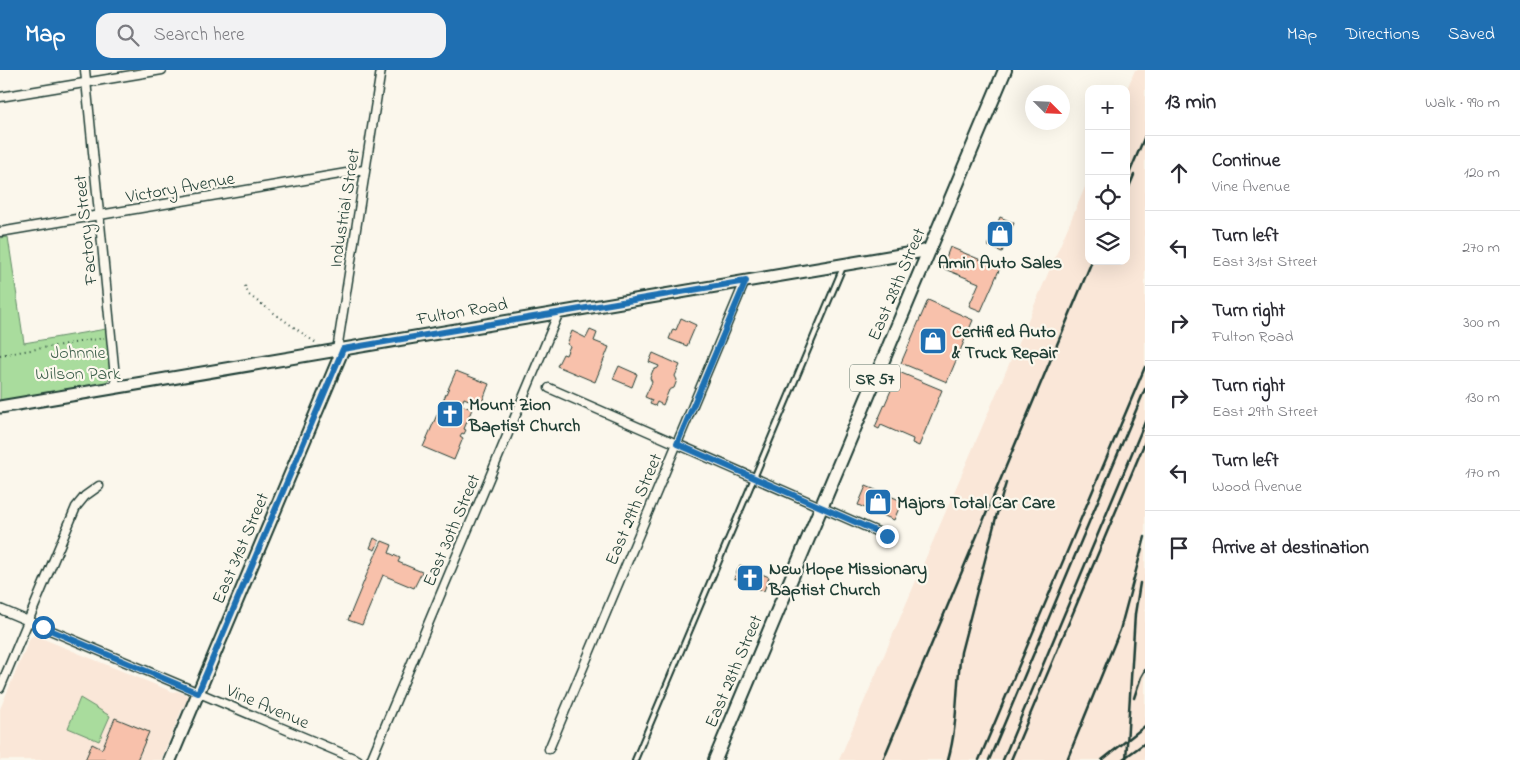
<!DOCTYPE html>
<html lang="en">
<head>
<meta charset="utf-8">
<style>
	:root { --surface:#fff; --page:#f2f2f3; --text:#2b2b33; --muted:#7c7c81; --line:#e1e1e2; --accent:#1f6fb2 }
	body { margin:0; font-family:"Indie Flower",sans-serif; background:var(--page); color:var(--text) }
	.controls { position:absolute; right:15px; top:15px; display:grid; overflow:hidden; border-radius:10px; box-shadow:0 5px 20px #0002 }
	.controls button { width:45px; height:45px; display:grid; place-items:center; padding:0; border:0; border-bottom:1px solid var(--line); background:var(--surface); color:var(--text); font:25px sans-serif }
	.compass { position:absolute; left:1025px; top:15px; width:45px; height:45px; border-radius:50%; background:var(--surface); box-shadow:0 5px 20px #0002; rotate:114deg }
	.stop { position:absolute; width:15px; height:15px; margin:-11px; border:4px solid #1f6fb2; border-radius:50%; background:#fff }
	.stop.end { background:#1f6fb2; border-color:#fff; box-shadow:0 1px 5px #0008 }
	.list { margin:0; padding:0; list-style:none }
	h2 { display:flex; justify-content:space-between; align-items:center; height:65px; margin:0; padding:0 20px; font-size:21px }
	h2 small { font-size:16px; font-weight:400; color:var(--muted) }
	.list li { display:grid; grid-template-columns:32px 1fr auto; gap:15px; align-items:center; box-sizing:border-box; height:75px; padding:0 20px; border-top:1px solid var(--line) }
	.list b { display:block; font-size:19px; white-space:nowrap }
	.list p { margin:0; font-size:16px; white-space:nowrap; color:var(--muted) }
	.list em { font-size:16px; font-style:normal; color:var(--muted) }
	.icon { flex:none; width:28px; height:28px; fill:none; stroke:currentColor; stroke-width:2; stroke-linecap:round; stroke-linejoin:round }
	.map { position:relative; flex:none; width:1145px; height:690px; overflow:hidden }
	header { display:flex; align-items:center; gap:30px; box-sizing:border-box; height:70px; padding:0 25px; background:var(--accent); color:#fff }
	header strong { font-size:24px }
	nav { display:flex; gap:28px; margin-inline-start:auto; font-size:18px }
	.search { width:350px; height:45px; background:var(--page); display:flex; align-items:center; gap:12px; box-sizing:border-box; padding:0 18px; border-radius:15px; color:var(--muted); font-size:19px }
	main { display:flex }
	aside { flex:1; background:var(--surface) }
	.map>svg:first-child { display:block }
</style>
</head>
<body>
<header>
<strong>Map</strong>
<div class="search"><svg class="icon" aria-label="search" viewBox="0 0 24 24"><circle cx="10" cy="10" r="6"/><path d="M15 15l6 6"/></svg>Search here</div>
<nav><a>Map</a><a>Directions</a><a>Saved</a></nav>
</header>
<main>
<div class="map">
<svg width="1145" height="690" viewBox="0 0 1145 690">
	<rect width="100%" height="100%" fill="#fbf7ec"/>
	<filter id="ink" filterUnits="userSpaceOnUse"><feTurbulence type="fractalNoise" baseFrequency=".02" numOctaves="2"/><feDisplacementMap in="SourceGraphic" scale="10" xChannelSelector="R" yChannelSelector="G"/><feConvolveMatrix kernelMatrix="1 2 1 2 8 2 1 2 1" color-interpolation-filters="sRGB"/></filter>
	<g filter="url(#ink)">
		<g fill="#fae7d8">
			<polygon points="1135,0 1145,0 1145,690 839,690 1089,108 1089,191 1126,191 1126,21"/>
			<polygon points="34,565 173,622 177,621 189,626 188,635 183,637 161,690 0,690 0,639 30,568"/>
		</g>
		<g fill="#a9dc9d" stroke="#648c68">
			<path d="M8,167L24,273L106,259L110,302C110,310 107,312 101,316L0,333V168Z"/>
			<polygon points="80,628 110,646 99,671 68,658"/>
		</g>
		<g fill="#f8c1ab" stroke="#1f3d34">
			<polygon points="1000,147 1014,153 1002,182 988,176"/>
			<polygon points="950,177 1000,198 981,241 969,236 979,213 942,198"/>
			<polygon points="928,230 973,250 947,312 901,293"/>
			<polygon points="681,248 696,255 687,276 669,269 673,259 676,260"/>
			<polygon points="590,260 597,263 594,271 609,277 595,312 557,296 563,284 566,285 570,276 567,274 572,261 586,268"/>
			<polygon points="653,283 680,295 675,306 677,310 674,318 669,320 663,335 657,332 655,336 650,334 652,330 645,327 652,312 650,308 653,300 658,298 659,296 649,292"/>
			<polygon points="619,296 637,304 632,317 613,309"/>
			<polygon points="456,301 489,314 481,335 464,328 461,335 472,339 464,359 466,360 464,364 462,363 460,366 463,368 454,390 423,377"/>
			<polygon points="899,302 942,320 919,376 912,373 913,369 881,355 879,359 875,357"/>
			<polygon points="866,416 902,431 894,450 858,435"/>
			<polygon points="374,468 379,471 375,480 370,478"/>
			<polygon points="382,471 392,475 389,483 400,488 398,492 422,502 414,518 383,505 362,555 348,550 369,499"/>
			<polygon points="740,495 769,507 764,521 749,516 750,515 734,508"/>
			<polygon points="115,648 149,662 137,690 85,690 92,674 102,679"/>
		</g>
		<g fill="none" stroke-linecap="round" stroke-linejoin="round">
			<g stroke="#1f3d34" stroke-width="8">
				<polyline id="lane" points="635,690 843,197"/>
			</g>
			<g stroke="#1f3d34" stroke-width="11">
				<g id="street">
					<polyline points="85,0 116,317"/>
					<polyline points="0,27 162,0"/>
					<polyline points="0,162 364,100"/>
					<polyline points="337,280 381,0"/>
					<polyline points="549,318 887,466"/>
					<polyline points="0,539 358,690"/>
					<polyline points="0,618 76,437 85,426 99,416"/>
					<polyline points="549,679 745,211"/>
					<polyline points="371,690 559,242"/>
				</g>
			</g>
			<g stroke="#1f3d34" stroke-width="15">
				<g id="secondary">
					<polyline points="0,337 930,180"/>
					<polyline points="170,690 343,279"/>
				</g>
			</g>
			<g stroke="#1f3d34" stroke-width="16">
				<polyline id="primary" points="715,690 1005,0"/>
			</g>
			<g stroke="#1f3d34" stroke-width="2" stroke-dasharray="1 4" stroke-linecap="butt">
				<polyline points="245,216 249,225 253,228 316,273"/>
				<polyline points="0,285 104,268"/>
			</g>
			<use href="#lane" stroke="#fbf7ec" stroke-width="4"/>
			<use href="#street" stroke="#fbf7ec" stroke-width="8"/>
			<use href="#secondary" stroke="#fbf7ec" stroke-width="11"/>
			<use href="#primary" stroke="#fbf7ec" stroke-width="12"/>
			<g stroke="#1f3d34" stroke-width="2.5">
				<polyline points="1126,111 1145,66"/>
				<polyline points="1126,124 1134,105"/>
				<polyline points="1134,628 1141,607 1145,600"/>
				<polyline points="1123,689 1145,673"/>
				<polyline points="883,690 1092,191"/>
				<path d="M948,690C958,655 956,618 961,582L999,436L1006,413"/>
				<polyline points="979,690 1145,297"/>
				<polyline points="989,690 1145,319"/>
				<polyline points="1003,690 1145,352"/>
				<polyline points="1011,690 1145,372"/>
				<polyline points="1067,690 1120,560 1145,467"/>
				<polyline points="1102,690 1145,656"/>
				<polyline points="1126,690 1135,544 1140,513"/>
			</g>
		</g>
	</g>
	<g fill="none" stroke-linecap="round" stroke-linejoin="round" filter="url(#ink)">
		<polyline stroke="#1f6fb2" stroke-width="6" points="43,557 198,623 343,279 746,211 677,374 887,466"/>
	</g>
	<defs>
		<g id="shop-square" transform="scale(1.4375)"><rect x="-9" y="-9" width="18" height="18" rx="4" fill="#1f6fb2" stroke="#fbf7ec"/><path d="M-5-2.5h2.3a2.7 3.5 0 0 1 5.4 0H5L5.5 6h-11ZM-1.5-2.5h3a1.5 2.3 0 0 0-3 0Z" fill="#fff"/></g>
		<g id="church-square" transform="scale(1.4375)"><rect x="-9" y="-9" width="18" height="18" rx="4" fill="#1f6fb2" stroke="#fbf7ec"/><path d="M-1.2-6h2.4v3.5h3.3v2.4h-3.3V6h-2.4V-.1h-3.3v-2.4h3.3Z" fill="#fff"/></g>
	</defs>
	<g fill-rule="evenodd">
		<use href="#shop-square" x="1000" y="164"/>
		<use href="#shop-square" x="933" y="271"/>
		<use href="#church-square" x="450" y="344"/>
		<use href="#shop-square" x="878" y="432"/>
		<use href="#church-square" x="750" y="508"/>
	</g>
	<g text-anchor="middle" stroke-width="4.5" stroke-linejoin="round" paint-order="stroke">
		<rect fill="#fbf7ec" stroke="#61756b" stroke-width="1" x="850" y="294.5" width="50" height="27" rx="4"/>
		<g font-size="16" font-weight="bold" fill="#1f3d34">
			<text x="875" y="314">SR 57</text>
		</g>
		<g font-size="18" fill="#1f3d34" stroke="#fbf7ec">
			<text transform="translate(180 117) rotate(-10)" y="6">Victory Avenue</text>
			<text transform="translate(344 138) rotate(-81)" y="6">Industrial Street</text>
			<text transform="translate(85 160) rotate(-96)" y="6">Factory Street</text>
			<text transform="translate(896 214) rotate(-67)" y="6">East 28th Street</text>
			<text transform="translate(462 241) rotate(-10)" y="6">Fulton Road</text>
			<text transform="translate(633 439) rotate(-67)" y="6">East 29th Street</text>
			<text transform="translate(451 460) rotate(-67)" y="6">East 30th Street</text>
			<text transform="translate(240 478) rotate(-67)" y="6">East 31st Street</text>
			<text transform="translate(733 601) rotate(-67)" y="6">East 28th Street</text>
			<text transform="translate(268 636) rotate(23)" y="6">Vine Avenue</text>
		</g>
		<g font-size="18" font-weight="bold" fill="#1f3d34" stroke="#fbf7ec" text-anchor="start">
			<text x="1000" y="198" text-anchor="middle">Amin Auto Sales</text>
			<text x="952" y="267">Certified Auto<tspan x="952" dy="21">&amp; Truck Repair</tspan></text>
			<text x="469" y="340">Mount Zion<tspan x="469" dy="21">Baptist Church</tspan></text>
			<text x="897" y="438">Majors Total Car Care</text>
			<text x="769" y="504">New Hope Missionary<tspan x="769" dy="21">Baptist Church</tspan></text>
		</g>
		<g font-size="18" fill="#3b5d49" stroke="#fbf7ec">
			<text x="78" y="288">Johnnie<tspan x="78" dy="21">Wilson Park</tspan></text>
		</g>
	</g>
</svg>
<div class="controls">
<button>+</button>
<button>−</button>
<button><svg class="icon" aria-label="locate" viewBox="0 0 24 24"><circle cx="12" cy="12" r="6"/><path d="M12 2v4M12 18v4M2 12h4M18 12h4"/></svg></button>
<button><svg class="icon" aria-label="layers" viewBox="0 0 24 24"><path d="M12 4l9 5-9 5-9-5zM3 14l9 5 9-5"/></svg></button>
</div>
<svg class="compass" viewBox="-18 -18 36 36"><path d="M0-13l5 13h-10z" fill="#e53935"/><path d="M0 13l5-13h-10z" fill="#7c7c81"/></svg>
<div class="stop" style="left:43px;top:557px"></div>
<div class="stop end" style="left:887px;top:466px"></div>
</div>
<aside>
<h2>13 min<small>Walk · 990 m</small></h2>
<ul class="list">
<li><svg class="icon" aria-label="ahead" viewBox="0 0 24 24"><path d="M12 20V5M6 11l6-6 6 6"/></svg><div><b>Continue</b><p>Vine Avenue</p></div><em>120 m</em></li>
<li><svg class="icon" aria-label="left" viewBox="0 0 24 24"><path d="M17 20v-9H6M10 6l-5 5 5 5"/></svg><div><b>Turn left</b><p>East 31st Street</p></div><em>270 m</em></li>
<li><svg class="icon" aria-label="right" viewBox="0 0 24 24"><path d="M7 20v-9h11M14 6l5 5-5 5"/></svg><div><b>Turn right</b><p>Fulton Road</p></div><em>300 m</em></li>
<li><svg class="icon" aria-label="right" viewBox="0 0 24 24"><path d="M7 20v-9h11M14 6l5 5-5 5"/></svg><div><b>Turn right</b><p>East 29th Street</p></div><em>130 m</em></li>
<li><svg class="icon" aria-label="left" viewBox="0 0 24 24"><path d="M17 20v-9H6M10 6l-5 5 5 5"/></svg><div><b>Turn left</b><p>Wood Avenue</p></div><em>170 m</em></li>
<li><svg class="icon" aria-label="arrive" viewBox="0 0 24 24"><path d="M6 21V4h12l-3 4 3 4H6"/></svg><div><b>Arrive at destination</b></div></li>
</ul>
</aside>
</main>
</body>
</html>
